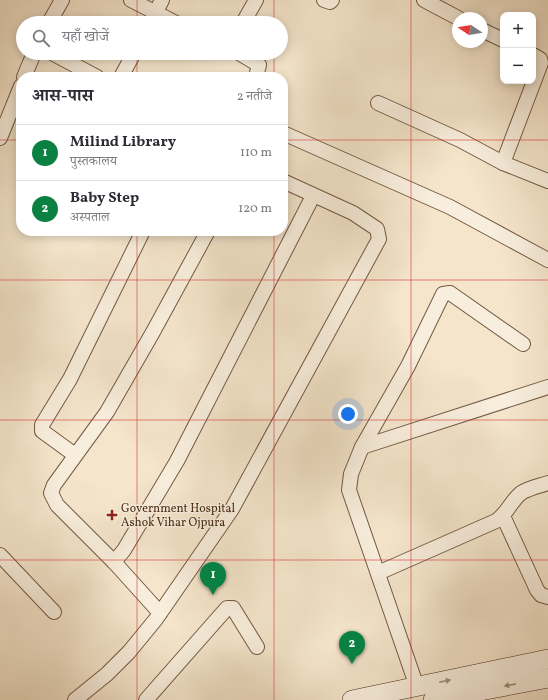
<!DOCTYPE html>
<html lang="hi">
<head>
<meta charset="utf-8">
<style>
	:root { --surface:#fff; --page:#f7f7f7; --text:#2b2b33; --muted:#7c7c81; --line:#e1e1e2; --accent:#0b8043 }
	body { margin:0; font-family:Vollkorn,"Noto Serif Devanagari",serif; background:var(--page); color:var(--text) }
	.controls { position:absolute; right:12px; top:12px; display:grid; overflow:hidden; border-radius:8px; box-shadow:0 2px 10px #0003 }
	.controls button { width:36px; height:36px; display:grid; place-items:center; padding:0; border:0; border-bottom:1px solid var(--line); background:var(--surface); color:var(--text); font:20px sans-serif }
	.compass { position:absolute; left:452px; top:12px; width:36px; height:36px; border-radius:50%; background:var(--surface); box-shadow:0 2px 10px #0003; rotate:282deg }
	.you { position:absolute; left:348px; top:414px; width:14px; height:14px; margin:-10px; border:3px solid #fff; border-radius:50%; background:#1a73e8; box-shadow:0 0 0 6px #1a73e833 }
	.badge { display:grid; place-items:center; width:26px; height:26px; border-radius:50%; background:var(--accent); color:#fff; font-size:13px; font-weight:700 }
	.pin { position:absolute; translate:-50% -33px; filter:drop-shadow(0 1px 2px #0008) }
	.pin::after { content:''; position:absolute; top:21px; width:14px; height:12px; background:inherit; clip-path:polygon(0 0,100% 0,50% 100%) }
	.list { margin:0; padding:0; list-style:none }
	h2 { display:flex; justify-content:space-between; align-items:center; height:52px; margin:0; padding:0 16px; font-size:17px }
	h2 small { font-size:13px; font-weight:400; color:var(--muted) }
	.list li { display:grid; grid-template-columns:26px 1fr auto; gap:12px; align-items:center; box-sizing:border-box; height:56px; padding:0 16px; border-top:1px solid var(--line) }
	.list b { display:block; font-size:15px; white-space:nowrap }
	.list p { margin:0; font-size:13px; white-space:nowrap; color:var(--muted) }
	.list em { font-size:13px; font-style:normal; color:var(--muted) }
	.icon { flex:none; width:22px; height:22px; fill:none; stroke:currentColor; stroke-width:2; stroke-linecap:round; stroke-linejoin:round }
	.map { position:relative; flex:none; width:548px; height:700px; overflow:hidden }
	.search { position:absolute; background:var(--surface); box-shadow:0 2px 10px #0003; left:16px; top:16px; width:272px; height:44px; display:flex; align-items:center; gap:10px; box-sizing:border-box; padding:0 14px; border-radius:22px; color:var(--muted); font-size:15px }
	.panel { position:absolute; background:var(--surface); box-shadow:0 2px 10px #0003; left:16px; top:72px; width:272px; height:164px; border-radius:16px }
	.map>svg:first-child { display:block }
</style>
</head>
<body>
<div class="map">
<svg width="548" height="700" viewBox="0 0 548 700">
	<rect width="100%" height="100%" fill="#f4e5cb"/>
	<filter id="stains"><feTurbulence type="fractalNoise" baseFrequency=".005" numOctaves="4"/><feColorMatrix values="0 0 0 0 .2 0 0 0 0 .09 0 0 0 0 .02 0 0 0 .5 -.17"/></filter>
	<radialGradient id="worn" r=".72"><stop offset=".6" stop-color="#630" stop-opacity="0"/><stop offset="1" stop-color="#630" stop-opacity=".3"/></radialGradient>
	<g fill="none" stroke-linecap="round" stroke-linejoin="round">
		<g stroke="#745942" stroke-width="16">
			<g id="street">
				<polyline points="131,0 176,23"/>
				<polyline points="324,0 330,2 332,0"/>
				<polyline points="424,0 458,18"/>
				<polyline points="49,23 62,0"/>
				<polyline points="150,23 162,0"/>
				<polyline points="243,23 256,0"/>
				<polyline points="482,30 503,40"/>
				<polyline points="52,53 97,77"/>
				<polyline points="239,53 259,65 256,77"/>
				<polyline points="24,77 34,53"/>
				<polyline points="121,77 134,53"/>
				<polyline points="378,103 460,140 503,163 548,181"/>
				<polyline points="283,133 450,207 548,260"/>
				<polyline points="0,138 21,86"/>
				<polyline points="503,163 541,63 540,59 533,55"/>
				<polyline points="523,344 450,293 443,294 408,366 362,447 548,387"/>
				<polyline points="362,447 351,474 349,490 417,687"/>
				<polyline points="75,455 42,431 42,425 70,379 143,231"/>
				<polyline points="503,516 537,590 541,595 548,597"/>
				<polyline points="0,555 54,612"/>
				<polyline points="114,562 124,550 177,461 313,196"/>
				<path d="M378,573L496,521C507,514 511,501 521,493C529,488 539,486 548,483"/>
				<polyline points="160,613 114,562 57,505 51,493 54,485 107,412 153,332 208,231"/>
				<polyline points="75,700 107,674 129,652 156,619 232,509 379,239 377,229 353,213 283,181"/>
				<polyline points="146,700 227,608 233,608 257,647"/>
			</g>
		</g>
		<g stroke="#492a15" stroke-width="20">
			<g id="secondary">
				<polyline points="352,700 548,659"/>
				<polyline points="433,700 548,678"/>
			</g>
		</g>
		<use href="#street" stroke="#f8eedd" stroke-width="14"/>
		<use href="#secondary" stroke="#f8eedd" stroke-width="19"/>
	</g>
	<defs><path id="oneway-solid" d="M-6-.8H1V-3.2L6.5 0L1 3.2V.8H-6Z"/></defs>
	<g fill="#a08c79">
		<use href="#oneway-solid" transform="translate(445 681) rotate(-12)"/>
		<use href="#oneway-solid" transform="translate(510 685) rotate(169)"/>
	</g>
	<path fill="none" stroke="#d62828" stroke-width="1" stroke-opacity="0.55" d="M137,0V23M274,0V23M411,0V700M137,53V77M274,53V77M0,140H21M283,140H548M137,231V700M274,231V700M0,280H548M0,420H548M0,560H548"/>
	<path fill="#8f2418" stroke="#f8eedd" stroke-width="1.5" d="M110 509h4v4h4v4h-4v4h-4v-4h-4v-4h4z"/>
	<g text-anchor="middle" stroke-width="3" stroke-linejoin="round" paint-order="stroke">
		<g font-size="12" fill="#492a15" stroke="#f8eedd" text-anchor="start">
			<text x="121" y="512">Government Hospital<tspan x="121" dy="14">Ashok Vihar Ojpura</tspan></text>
		</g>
	</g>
	<rect width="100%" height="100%" filter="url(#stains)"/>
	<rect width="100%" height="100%" fill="url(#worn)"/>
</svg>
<div class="controls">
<button>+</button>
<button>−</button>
</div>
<svg class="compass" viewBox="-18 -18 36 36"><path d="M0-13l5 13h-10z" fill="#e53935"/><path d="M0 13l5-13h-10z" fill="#7c7c81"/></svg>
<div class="you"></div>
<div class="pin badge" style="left:213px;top:595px">1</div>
<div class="pin badge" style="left:352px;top:664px">2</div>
<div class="search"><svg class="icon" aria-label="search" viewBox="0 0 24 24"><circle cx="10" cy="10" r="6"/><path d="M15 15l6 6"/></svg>यहाँ खोजें</div>
<section class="panel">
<h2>आस-पास<small>2 नतीजे</small></h2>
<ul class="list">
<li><span class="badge">1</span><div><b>Milind Library</b><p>पुस्तकालय</p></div><em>110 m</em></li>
<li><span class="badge">2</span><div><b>Baby Step</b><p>अस्पताल</p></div><em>120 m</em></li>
</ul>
</section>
</div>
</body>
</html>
